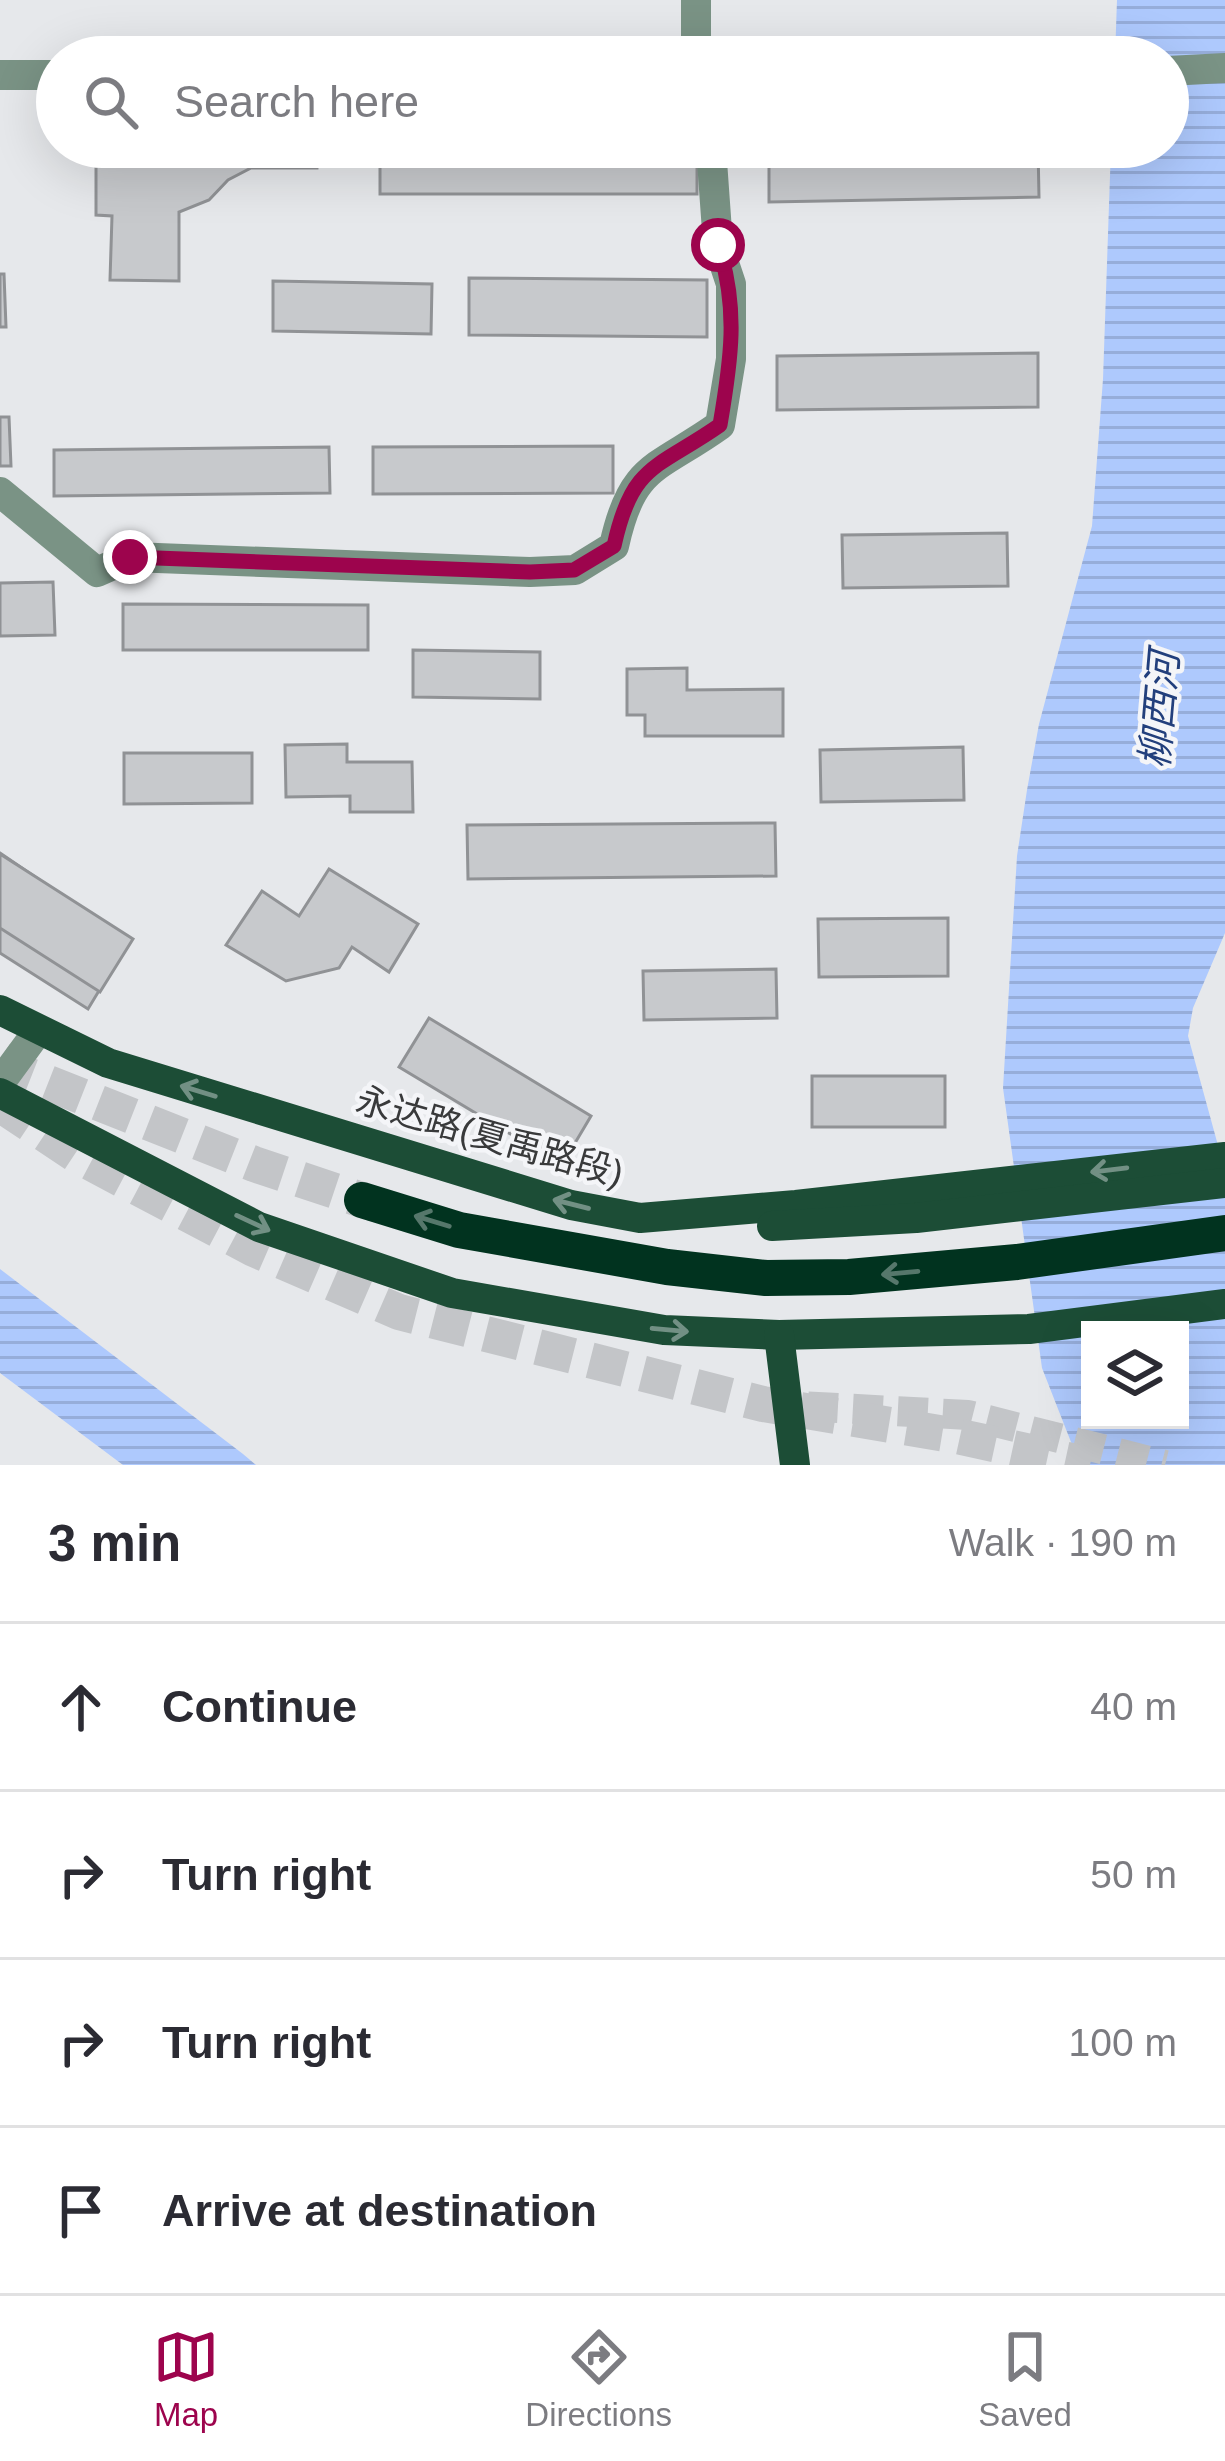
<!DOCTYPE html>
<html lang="en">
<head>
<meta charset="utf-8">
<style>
	:root { --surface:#fff; --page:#f7f7f7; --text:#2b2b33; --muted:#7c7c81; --line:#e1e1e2; --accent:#9d044d }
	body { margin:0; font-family:Arial,"Noto Sans SC",sans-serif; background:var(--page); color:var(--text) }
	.controls { position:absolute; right:36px; bottom:36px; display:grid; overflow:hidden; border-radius:0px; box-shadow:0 12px 48px #0002 }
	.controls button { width:108px; height:108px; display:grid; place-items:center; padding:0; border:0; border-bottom:3px solid var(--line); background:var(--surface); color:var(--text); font:60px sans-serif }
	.stop { position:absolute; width:36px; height:36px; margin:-27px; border:9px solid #9d044d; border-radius:50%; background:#fff }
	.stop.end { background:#9d044d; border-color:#fff; box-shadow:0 3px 12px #0008 }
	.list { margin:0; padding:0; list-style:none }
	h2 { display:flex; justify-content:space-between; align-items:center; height:156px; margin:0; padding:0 48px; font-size:51px }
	h2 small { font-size:39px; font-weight:400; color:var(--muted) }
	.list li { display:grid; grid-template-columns:78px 1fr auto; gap:36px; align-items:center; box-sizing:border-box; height:168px; padding:0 48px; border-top:3px solid var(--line) }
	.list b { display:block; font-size:45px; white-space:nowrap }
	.list em { font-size:39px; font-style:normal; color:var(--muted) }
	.icon { flex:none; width:66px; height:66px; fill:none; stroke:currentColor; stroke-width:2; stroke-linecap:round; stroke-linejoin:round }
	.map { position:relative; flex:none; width:1225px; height:1465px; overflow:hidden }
	.search { position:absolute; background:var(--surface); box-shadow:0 12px 48px #0002; left:36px; right:36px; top:36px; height:132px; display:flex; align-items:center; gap:30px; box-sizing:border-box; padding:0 42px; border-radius:66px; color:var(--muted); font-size:45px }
	.sheet { height:828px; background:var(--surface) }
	nav { display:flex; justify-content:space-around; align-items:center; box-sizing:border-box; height:168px; border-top:3px solid var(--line); background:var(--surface); font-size:33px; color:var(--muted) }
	nav a { display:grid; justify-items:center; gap:6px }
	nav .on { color:var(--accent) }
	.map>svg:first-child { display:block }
</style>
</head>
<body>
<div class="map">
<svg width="1225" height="1465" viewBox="0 0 1225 1465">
	<defs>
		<pattern id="water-rules" width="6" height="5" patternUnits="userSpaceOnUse" patternTransform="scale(3)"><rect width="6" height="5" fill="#aec9fd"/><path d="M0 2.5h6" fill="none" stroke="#96adda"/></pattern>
	</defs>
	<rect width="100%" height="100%" fill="#e6e8eb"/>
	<g fill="url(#water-rules)" fill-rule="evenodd">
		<path d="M1117,0H1225V933L1193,1008L1188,1036L1225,1171V1465H1080L1042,1368L1003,1088L1017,856L1027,790L1039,724L1092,526L1103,379L1111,147H1168V57H1115ZM1090,1330H1180V1420H1090Z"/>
		<polygon points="0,1269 243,1454 256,1465 123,1465 0,1373"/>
	</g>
	<g fill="#c7c9cc" stroke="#909295" stroke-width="3">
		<polygon points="188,147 318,147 317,168 251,168 228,180 209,200 179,212 179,281 110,280 112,216 96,215 96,161 166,160"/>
		<rect x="380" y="147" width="317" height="47"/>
		<polygon points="769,147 1038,147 1039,197 769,202"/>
		<polygon points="0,274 4,274 6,327 0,327"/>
		<polygon points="469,278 707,280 707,337 469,335"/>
		<polygon points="273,281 432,284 431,334 273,331"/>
		<polygon points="1038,353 1038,407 777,410 777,356"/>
		<polygon points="0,417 9,417 11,466 0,466"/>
		<polygon points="613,446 613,493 373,494 373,447"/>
		<polygon points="329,447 330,493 54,496 54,450"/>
		<polygon points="1007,533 1008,586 843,588 842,535"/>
		<polygon points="53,582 55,635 0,636 0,583"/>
		<polygon points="123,604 368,605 368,650 123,650"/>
		<polygon points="413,650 540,652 540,699 413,697"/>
		<polygon points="687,668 687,690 783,689 783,736 645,736 645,715 627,715 627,669"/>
		<polygon points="347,744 347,762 412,762 413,812 350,812 350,796 286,797 285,745"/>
		<polygon points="963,747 964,800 821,802 820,750"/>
		<polygon points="124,753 252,753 252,803 124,804"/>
		<polygon points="775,823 776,876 468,879 467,825"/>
		<polygon points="0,853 129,941 88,1009 0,953"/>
		<polygon points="0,854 133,939 100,992 0,928"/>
		<polygon points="329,869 418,924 389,972 352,947 339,968 286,981 226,945 262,891 299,916"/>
		<polygon points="948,918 948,976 819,977 818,919"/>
		<polygon points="776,969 777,1018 644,1020 643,971"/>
		<polygon points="429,1018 591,1116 562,1165 399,1067"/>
		<rect x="812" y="1076" width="133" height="51"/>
	</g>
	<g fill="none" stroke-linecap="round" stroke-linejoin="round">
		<polyline stroke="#c3c5c8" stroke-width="30" stroke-dasharray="30 15" stroke-linecap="butt" points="763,1404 968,1415 1165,1465"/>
		<g stroke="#c3c5c8" stroke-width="36" stroke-dasharray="36 18" stroke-linecap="butt">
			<polyline points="0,1059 20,1072 254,1164 362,1200"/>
			<polyline points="0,1104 78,1156 254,1249 399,1312 763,1404 952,1435 1090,1465"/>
		</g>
		<g stroke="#7a9385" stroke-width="30">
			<polyline points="696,57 696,0"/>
			<polyline points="1168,71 1225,68"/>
			<polyline points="0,75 57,75"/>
			<path d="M0,492L97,572L131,557L530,572L575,570L614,546C632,463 657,470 720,425L731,359V284L718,245L711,147"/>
			<polyline points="0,1083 38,1031"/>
		</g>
		<g stroke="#1c4d36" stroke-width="30">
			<polyline points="0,1010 108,1063 571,1205 640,1218 796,1205 1225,1157"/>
			<polyline points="0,1093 259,1227 452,1293 664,1330 779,1335 1029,1329 1225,1304"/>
			<polyline points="772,1226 916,1218 1225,1183"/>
			<polyline points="779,1335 795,1465"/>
		</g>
		<polyline stroke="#01331f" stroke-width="36" points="362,1200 459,1230 667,1267 766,1278 849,1277 1017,1262 1225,1233"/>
	</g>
	<defs><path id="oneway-shaft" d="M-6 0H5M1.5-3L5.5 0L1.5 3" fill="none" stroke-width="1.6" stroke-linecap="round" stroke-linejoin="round" transform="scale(3)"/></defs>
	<g stroke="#729084">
		<use href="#oneway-shaft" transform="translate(198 1091) rotate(-163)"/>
		<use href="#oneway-shaft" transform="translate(1109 1170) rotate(173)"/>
		<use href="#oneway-shaft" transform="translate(571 1204) rotate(-166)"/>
		<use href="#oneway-shaft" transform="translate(253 1223) rotate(25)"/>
		<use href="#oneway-shaft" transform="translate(670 1330) rotate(5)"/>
	</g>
	<g stroke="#56776b">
		<use href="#oneway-shaft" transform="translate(432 1221) rotate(-163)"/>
		<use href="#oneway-shaft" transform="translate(900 1273) rotate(175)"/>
	</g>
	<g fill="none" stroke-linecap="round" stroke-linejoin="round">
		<path stroke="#9d044d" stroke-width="15" d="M130,557L530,572L574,570L614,546C632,463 657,469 720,425C731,361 739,308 718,245"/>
	</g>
	<g text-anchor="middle" stroke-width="9" stroke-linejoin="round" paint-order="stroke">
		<g font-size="36" fill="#393a3b" stroke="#f4f5f8">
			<text transform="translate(490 1136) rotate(16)" y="13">永达路(夏禹路段)</text>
		</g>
		<g font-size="39" font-style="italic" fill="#223f7c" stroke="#f4f5f8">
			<text transform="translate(1159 710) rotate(-85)" y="14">柳西河</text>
		</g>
	</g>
</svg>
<div class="controls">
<button><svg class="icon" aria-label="layers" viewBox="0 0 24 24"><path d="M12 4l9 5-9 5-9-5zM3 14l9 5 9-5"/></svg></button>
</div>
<div class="stop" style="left:718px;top:245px"></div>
<div class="stop end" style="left:130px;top:557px"></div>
<div class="search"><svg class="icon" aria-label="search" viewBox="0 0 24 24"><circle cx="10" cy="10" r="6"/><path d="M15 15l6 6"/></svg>Search here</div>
</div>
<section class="sheet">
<h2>3 min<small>Walk · 190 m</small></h2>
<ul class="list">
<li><svg class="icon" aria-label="ahead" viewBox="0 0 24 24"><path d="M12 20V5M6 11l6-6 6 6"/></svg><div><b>Continue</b></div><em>40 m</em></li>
<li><svg class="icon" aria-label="right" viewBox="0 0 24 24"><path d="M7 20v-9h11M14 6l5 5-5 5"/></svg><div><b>Turn right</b></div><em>50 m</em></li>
<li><svg class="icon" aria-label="right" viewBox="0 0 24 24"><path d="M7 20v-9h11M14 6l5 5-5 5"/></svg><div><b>Turn right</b></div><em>100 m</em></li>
<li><svg class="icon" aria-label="arrive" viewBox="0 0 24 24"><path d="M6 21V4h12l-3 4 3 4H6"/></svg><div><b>Arrive at destination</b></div></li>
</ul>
</section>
<nav>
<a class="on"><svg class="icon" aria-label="map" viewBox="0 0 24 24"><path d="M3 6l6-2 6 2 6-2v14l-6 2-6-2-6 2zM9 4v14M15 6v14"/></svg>Map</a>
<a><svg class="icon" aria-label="directions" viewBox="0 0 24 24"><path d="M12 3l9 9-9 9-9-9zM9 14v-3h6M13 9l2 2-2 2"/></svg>Directions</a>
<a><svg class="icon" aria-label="saved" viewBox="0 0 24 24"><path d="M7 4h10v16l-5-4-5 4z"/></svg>Saved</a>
</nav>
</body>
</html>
